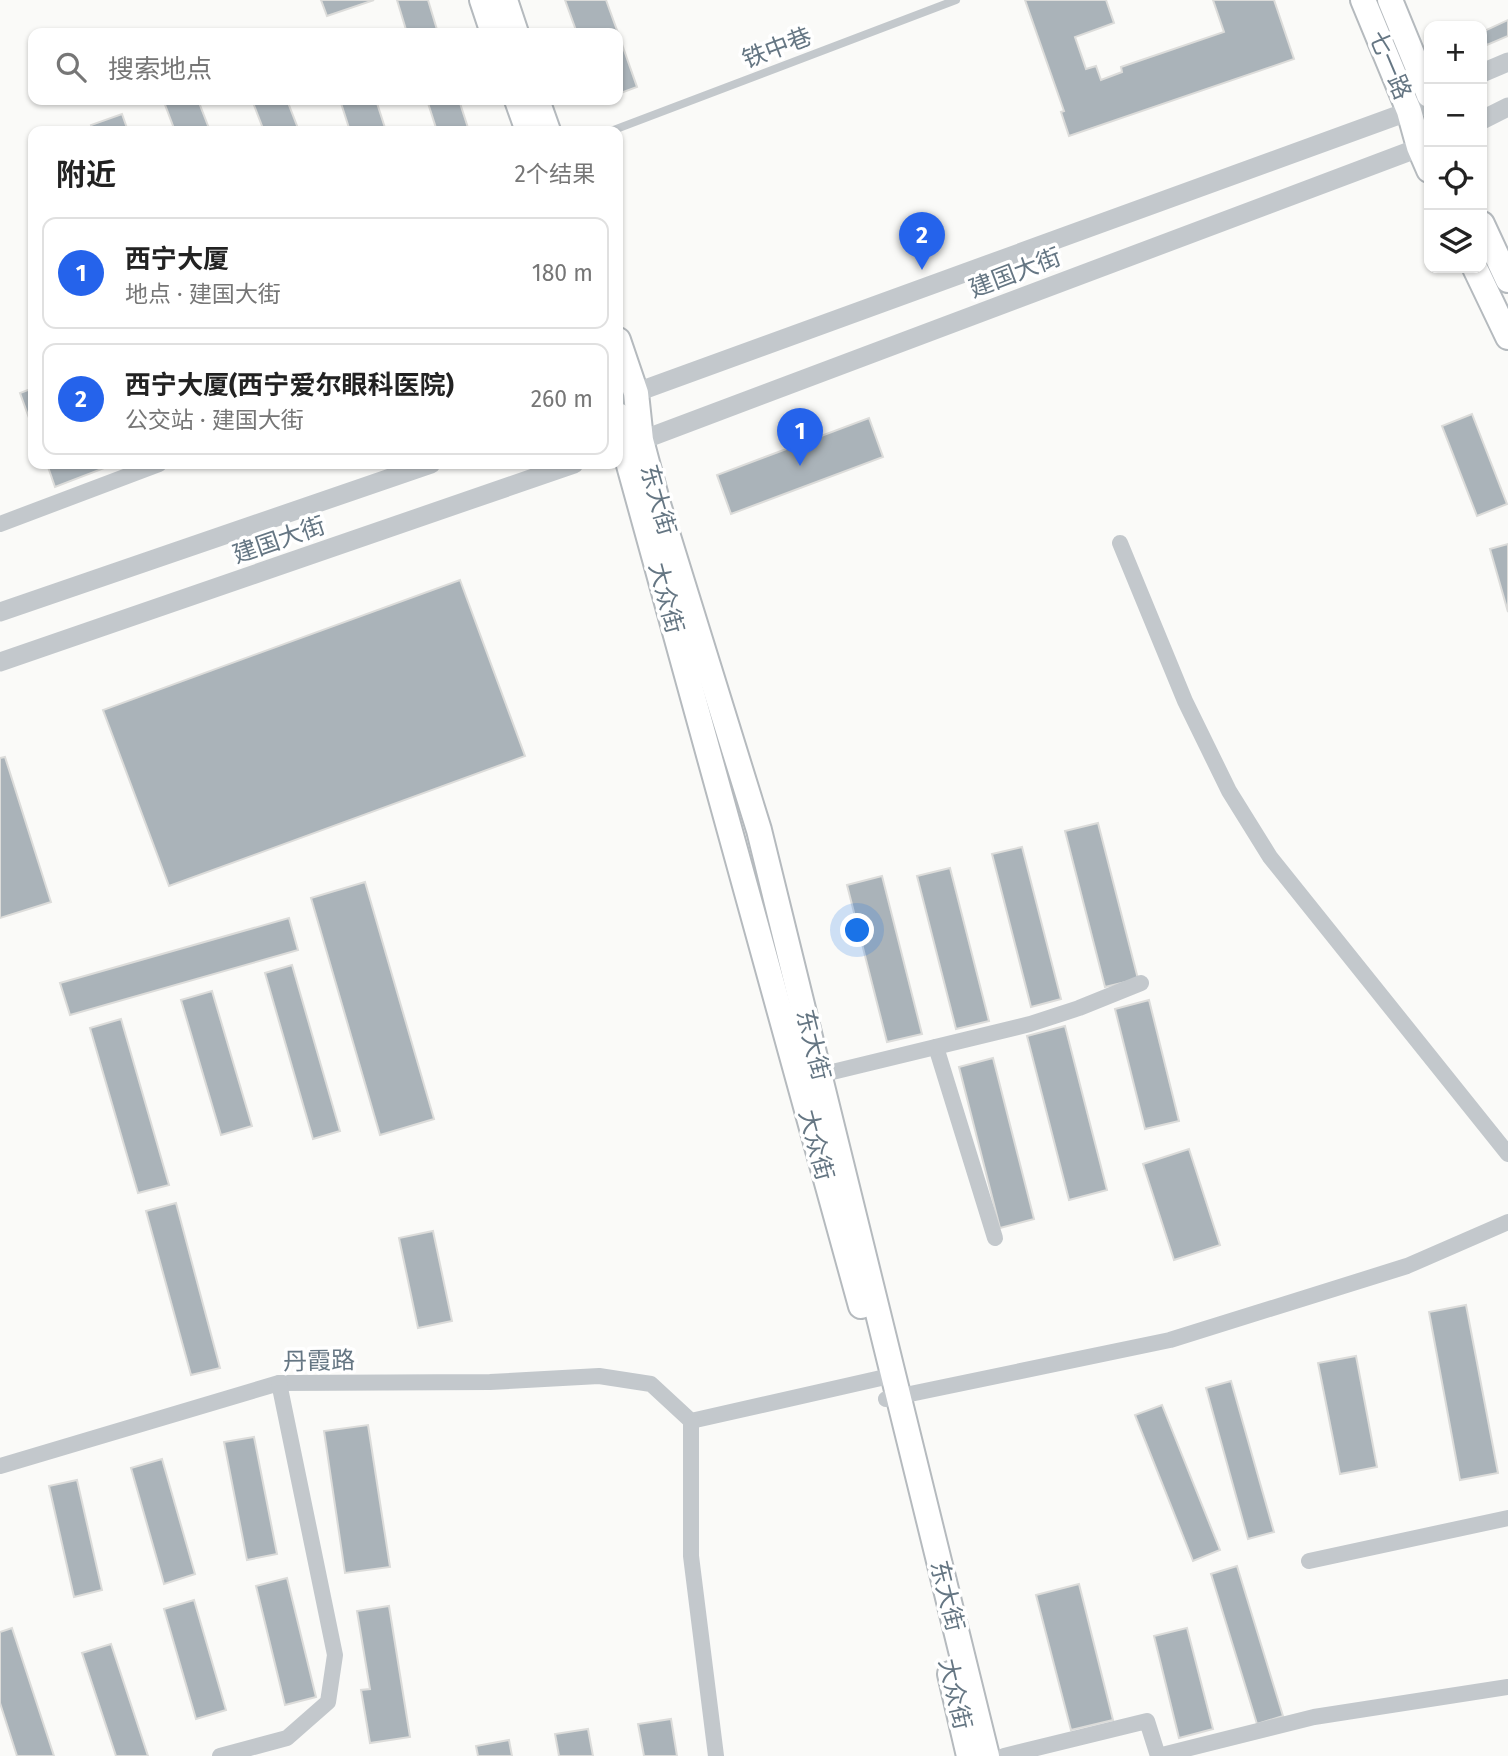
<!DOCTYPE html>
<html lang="zh">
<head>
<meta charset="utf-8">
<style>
	:root { --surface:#fff; --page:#f2f2f2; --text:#222; --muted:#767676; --line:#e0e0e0; --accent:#2563eb }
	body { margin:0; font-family:"Fira Sans","Noto Sans SC",sans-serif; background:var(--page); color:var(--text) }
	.controls { position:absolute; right:21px; top:21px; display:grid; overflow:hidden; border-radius:14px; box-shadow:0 2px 5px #0004 }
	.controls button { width:63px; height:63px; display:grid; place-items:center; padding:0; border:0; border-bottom:2px solid var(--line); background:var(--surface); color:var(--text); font:35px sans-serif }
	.you { position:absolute; left:858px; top:931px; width:24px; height:24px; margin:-18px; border:5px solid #fff; border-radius:50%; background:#1a73e8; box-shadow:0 0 0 10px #1a73e833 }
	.badge { display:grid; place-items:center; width:46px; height:46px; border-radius:50%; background:var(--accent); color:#fff; font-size:23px; font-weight:700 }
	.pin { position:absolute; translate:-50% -58px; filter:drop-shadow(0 2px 4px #0008) }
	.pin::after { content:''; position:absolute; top:37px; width:24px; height:21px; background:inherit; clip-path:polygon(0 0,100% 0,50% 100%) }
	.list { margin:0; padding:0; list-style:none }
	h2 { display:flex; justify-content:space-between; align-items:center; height:91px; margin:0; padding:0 28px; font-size:30px }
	h2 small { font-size:23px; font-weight:400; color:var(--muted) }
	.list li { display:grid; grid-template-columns:46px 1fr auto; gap:21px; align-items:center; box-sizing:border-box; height:112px; margin:0 14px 14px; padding:0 14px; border:2px solid var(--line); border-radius:14px }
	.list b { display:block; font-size:26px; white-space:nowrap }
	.list p { margin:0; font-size:23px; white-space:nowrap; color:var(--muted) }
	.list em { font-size:23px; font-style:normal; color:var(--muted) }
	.icon { flex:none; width:38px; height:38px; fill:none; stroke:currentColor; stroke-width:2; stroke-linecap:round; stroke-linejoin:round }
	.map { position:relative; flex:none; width:1508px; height:1756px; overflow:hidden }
	.search { position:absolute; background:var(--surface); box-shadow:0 2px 5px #0004; left:28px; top:28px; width:595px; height:77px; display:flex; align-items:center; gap:18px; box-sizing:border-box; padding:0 24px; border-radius:14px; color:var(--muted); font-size:26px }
	.panel { position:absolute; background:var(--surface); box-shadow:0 2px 5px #0004; left:28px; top:126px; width:595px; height:343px; border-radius:14px }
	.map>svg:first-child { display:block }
</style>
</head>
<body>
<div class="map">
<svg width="1508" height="1756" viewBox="0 0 1508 1756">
	<rect width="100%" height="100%" fill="#fafaf8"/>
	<g fill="#aab3b9" stroke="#dcdcda" stroke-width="2">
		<polygon points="321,0 374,0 327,16"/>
		<polygon points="397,0 428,0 438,33 407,33"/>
		<polygon points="565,0 606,0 618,33 577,33"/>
		<polygon points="1025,0 1106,0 1114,23 1075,37 1086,69 1096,66 1101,80 1122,72 1121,67 1224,32 1213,0 1274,0 1294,59 1069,136 1061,112 1064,111"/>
		<polygon points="1508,20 1508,36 1487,45 1482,32"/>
		<polygon points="618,33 637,87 618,94"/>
		<polygon points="170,100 198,100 210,131 175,131 164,102"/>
		<polygon points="252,100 287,100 299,131 264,131"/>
		<polygon points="340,100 376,100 386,131 350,131"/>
		<polygon points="427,100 459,100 469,131 437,131"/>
		<polygon points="122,114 128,131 93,131 91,125"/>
		<polygon points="33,388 33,429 20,393"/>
		<polygon points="1472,414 1507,504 1477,516 1442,426"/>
		<polygon points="869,418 883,457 731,514 717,475"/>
		<polygon points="47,464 106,464 107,467 55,487"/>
		<polygon points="1508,544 1508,612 1490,549"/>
		<polygon points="460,580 525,756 169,886 103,710"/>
		<polygon points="5,757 51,902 0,918 0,758"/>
		<polygon points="1098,823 1138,979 1105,987 1065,831"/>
		<polygon points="1022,847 1061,999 1031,1007 992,854"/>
		<polygon points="950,868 989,1021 956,1029 917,876"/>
		<polygon points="882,876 922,1034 887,1042 847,885"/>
		<polygon points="365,882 434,1119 380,1135 311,898"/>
		<polygon points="289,918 298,950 70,1015 60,983"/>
		<polygon points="292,965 340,1131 313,1139 265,973"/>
		<polygon points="212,991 252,1126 221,1135 181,1000"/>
		<polygon points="1149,1000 1179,1121 1145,1129 1115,1009"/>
		<polygon points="121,1019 169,1185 138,1193 90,1028"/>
		<polygon points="1065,1026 1107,1190 1069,1200 1027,1036"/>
		<polygon points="993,1058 1034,1219 1000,1228 959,1067"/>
		<polygon points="1189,1149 1220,1245 1174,1260 1143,1164"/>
		<polygon points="176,1203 220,1368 191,1375 146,1211"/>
		<polygon points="433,1231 452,1321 418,1328 399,1238"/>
		<polygon points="1466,1305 1498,1473 1460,1480 1429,1312"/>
		<polygon points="1356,1356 1377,1467 1340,1474 1318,1363"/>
		<polygon points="1231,1381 1274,1532 1248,1539 1206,1388"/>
		<polygon points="1162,1405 1220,1550 1193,1561 1135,1415"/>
		<polygon points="368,1425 390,1567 345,1573 324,1431"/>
		<polygon points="254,1437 277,1554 247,1560 224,1442"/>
		<polygon points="162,1459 195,1574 164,1584 131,1468"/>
		<polygon points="77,1480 102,1590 74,1597 49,1486"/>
		<polygon points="1237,1566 1283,1716 1257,1724 1211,1574"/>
		<polygon points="287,1578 316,1697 285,1705 256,1586"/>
		<polygon points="1079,1584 1113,1720 1071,1730 1036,1595"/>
		<polygon points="194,1600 226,1710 196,1719 164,1609"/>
		<polygon points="389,1606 410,1737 370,1743 361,1690 370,1689 357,1611"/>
		<polygon points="12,1628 54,1756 17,1756 0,1703 0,1632"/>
		<polygon points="1187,1628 1213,1729 1179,1738 1154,1636"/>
		<polygon points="111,1644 148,1756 116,1756 82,1653"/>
		<polygon points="671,1719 677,1756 644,1756 638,1724"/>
		<polygon points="588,1729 593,1756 559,1756 555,1734"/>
		<polygon points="509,1740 512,1756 478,1756 476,1746"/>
	</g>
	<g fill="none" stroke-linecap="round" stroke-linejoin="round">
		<g stroke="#b5babe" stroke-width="28">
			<g id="primary">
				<polyline points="482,0 493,33"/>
				<polyline points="505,0 516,33"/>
				<polyline points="1363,0 1409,111 1419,147 1429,170"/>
				<polyline points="1390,0 1429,95"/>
				<polyline points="517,100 528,131"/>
				<polyline points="537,100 548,131"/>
				<polyline points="1482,224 1508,280"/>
				<polyline points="1475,268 1508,337"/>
				<polyline points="618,340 636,393 641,440 658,504 759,830 987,1756"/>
				<polyline points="618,415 624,447 861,1306"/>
				<polyline points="950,1674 969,1756"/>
			</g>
		</g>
		<polyline stroke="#c3c8cc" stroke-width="8" points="611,131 956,0"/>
		<g stroke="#c3c8cc" stroke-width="16">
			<polyline points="0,524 159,464"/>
			<polyline points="1120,543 1185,701 1229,791 1270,857 1508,1154"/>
			<polyline points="936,1047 995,1238"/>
			<polyline points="820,1075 1030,1024 1079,1008 1141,983"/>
			<polyline points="886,1399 1170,1340 1407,1266 1508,1222"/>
			<polyline points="691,1421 881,1378"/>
			<polyline points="0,1466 279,1383 490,1382 599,1376 651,1384 691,1421 691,1556 716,1756"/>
			<polyline points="1309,1561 1508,1518"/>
			<polyline points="220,1756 287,1738 328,1702 335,1655 279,1383"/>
			<polyline points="1004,1756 1147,1721 1158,1756"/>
			<polyline points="1158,1756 1314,1717 1508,1687"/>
		</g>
		<g stroke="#c3c8cc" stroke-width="19">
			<polyline points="1482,73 1508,62"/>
			<polyline points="1482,120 1508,107"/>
			<polyline points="618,399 1429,104"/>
			<polyline points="629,445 1429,144"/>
			<polyline points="0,612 431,464"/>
			<polyline points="0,662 574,464"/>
		</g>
		<use href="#primary" stroke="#fff" stroke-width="24"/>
	</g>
	<g text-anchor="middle" stroke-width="7" stroke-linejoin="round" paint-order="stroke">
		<g font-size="24" fill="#657683" stroke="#fff">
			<text transform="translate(777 48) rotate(-21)" y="8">铁中巷</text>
			<text transform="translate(1390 65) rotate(67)" y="8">七一路</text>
			<text transform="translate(1015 273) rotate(-21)" y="8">建国大街</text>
			<text transform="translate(658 500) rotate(74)" y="8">东大街</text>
			<text transform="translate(279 540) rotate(-19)" y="8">建国大街</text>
			<text transform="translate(666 598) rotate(75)" y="8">大众街</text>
			<text transform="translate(813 1045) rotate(76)" y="8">东大街</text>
			<text transform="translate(816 1145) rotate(75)" y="8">大众街</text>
			<text transform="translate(319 1361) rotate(-1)" y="8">丹霞路</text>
			<text transform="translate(947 1596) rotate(76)" y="8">东大街</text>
			<text transform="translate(955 1694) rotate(77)" y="8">大众街</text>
		</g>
	</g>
</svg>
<div class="controls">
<button>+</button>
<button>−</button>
<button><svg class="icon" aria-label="locate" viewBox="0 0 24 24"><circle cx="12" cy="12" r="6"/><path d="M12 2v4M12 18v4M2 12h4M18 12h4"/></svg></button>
<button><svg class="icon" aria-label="layers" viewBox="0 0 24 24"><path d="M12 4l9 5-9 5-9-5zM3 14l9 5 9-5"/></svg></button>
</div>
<div class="you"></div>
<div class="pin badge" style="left:800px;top:466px">1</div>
<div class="pin badge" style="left:922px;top:270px">2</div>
<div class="search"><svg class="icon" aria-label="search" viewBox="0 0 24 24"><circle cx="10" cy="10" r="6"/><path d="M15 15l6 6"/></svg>搜索地点</div>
<section class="panel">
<h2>附近<small>2个结果</small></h2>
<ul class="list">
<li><span class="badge">1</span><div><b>西宁大厦</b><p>地点 · 建国大街</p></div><em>180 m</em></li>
<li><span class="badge">2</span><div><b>西宁大厦(西宁爱尔眼科医院)</b><p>公交站 · 建国大街</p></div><em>260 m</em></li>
</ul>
</section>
</div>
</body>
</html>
